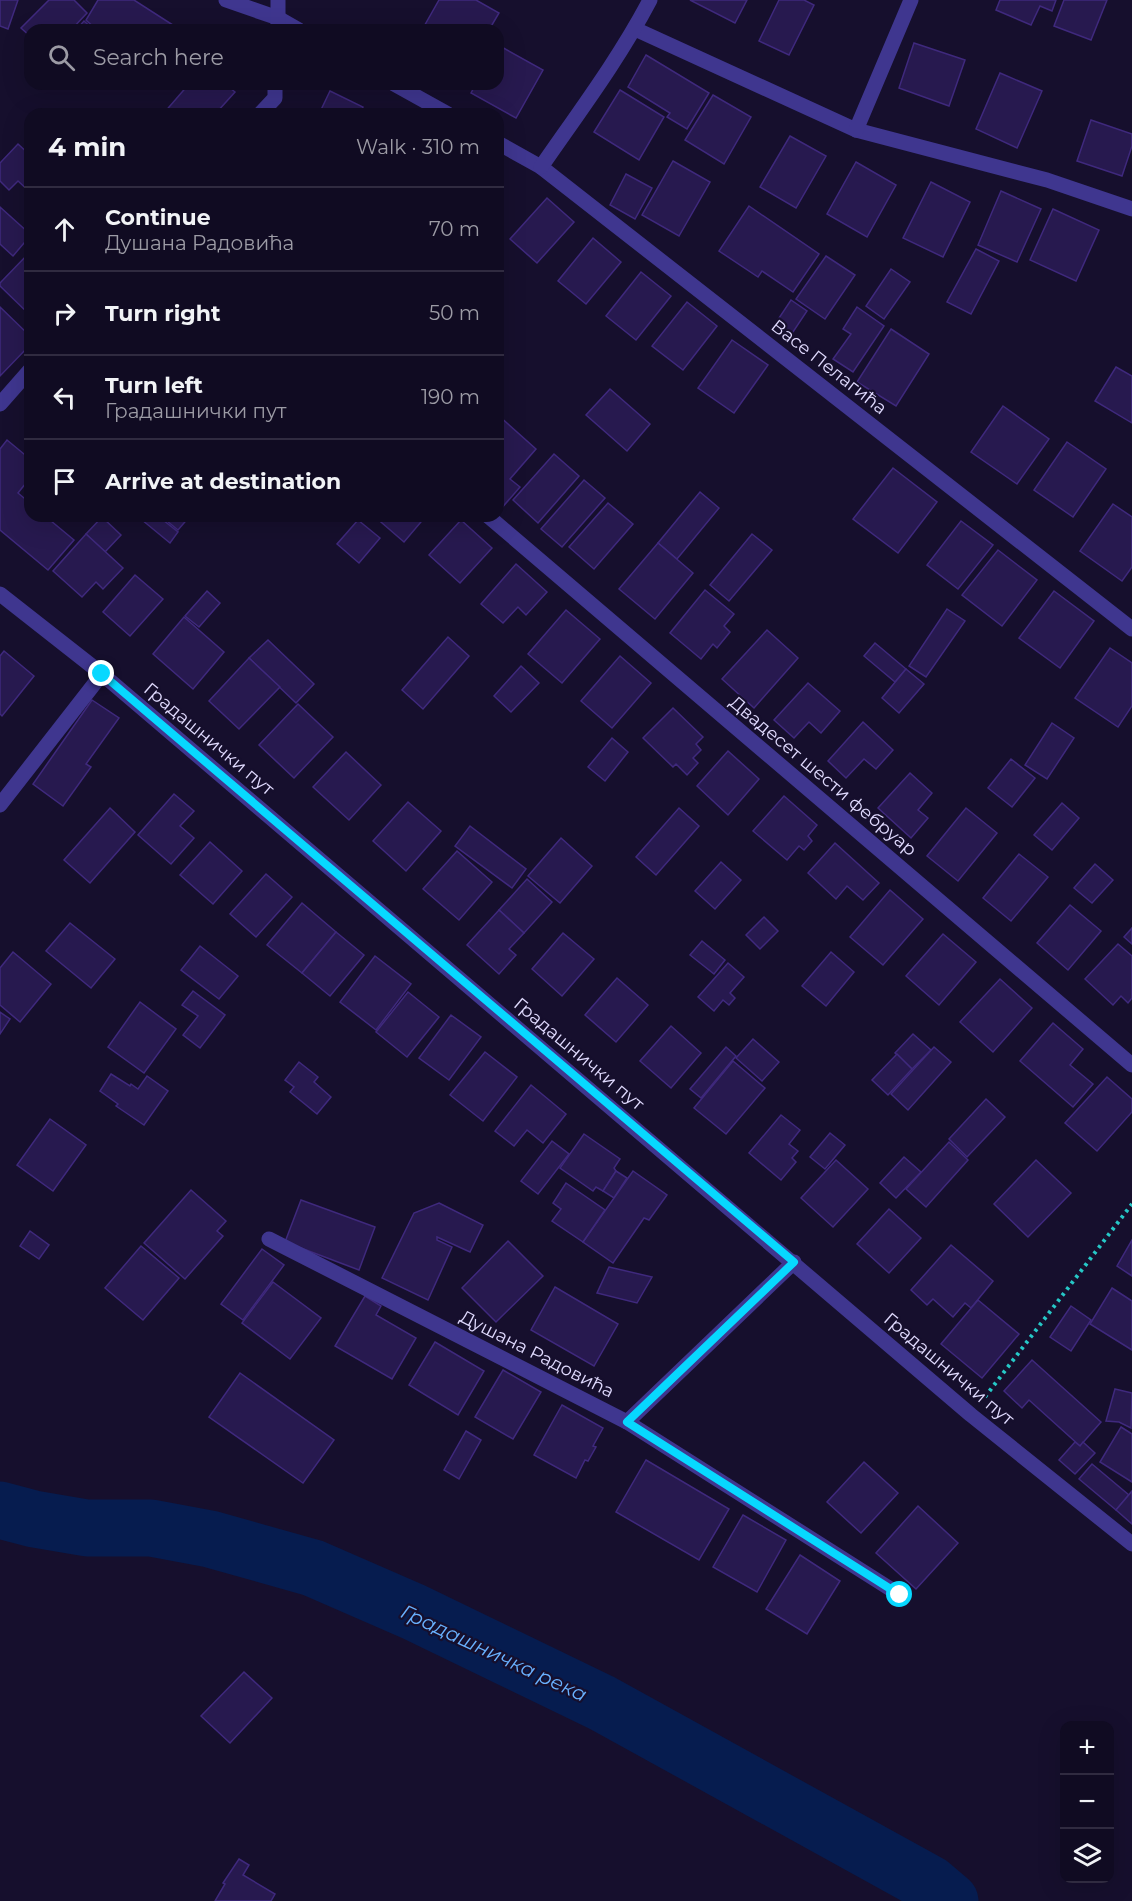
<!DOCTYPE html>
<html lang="en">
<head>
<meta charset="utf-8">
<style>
	:root { --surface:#100b22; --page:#1e192f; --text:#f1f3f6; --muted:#9c9ba5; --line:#302b40 }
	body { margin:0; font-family:Montserrat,sans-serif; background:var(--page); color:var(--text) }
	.controls { position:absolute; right:18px; bottom:18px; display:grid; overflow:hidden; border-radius:12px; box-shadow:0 6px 24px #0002 }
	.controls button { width:54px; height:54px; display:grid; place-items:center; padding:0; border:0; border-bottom:2px solid var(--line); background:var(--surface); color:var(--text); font:30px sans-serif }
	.stop { position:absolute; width:18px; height:18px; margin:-14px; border:4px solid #07d8ff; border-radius:50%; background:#fff }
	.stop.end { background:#07d8ff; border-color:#fff; box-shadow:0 2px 6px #0008 }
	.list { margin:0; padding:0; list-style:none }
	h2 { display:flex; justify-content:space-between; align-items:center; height:78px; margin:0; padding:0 24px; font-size:26px }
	h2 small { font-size:20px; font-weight:400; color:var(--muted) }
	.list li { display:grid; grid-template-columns:39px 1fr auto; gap:18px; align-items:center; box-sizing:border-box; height:84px; padding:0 24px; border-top:2px solid var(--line) }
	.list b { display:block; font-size:22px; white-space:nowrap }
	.list p { margin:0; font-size:20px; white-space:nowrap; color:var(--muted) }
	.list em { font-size:20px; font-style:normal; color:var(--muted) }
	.icon { flex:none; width:33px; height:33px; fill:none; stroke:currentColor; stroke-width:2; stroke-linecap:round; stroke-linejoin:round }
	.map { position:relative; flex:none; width:1132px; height:1901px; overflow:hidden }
	.search { position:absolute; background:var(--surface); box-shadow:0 6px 24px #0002; left:24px; top:24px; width:480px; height:66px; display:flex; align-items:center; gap:15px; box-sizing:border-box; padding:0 21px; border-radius:18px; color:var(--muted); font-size:22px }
	.panel { position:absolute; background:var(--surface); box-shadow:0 6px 24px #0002; left:24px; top:108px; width:480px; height:414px; border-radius:18px }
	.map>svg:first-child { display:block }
</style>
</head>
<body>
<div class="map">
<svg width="1132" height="1901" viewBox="0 0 1132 1901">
	<rect width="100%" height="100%" fill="#160f2d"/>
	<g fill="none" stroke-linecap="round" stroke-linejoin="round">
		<polyline stroke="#061c4f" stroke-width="57" points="0,1510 34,1519 87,1528 151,1528 210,1539 313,1568 414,1612 602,1703 930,1884 950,1901"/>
	</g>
	<g fill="#27194f" stroke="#3f297d" stroke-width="1.5">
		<polygon points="0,0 18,0 8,29 0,26"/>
		<polygon points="49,0 74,0 87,13 71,30 30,30 30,36 21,28"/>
		<polygon points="98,0 134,0 176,27 174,30 97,30 86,20"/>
		<polygon points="439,0 476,0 499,13 489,30 422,30"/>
		<polygon points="690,0 747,0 735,23"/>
		<polygon points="779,0 804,0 814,5 789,55 759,41"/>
		<polygon points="1000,0 1056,0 1052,11 1040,6 1031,25 996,10"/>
		<polygon points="1064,0 1107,0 1091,40 1054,26"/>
		<polygon points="84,21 94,30 76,30"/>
		<polygon points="914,43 965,60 949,106 899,88"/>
		<polygon points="498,45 543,70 516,118 471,93 476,84 498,84"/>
		<polygon points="646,55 709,93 687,129 667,117 670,113 628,87"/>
		<polygon points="1000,73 1042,91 1017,148 976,129"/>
		<polygon points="189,84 225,84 235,92 217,112 219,114 163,114"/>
		<polygon points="620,90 664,117 639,160 594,132"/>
		<polygon points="330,91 363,107 360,114 319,114"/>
		<polygon points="713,95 751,117 724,164 685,140"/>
		<polygon points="1091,120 1132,134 1132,146 1122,176 1077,161"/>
		<polygon points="790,136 826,156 796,208 760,187"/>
		<polygon points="18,144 30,155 30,192 18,181 9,190 0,181 0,163"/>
		<polygon points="673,161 710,182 679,236 642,215"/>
		<polygon points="856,162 896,185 867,237 827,214"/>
		<polygon points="626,174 652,188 635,219 610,205"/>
		<polygon points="931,182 970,202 943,257 903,238"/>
		<polygon points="1001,191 1041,209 1017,262 978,245"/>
		<polygon points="547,198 574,222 537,263 510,239"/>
		<polygon points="749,206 819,254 793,292 762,271 758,277 719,251"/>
		<polygon points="0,207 30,234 30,236 13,256 0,244"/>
		<polygon points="1053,209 1099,230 1076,281 1030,260"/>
		<polygon points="593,238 621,262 586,304 558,281"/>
		<polygon points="976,249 999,261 971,314 947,302"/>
		<polygon points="30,252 30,315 0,286 0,283"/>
		<polygon points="826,256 855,275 825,319 796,299"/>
		<polygon points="891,269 910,282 884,319 866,306"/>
		<polygon points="641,272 671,296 636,340 606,316"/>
		<polygon points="791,300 807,311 791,335 775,324"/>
		<polygon points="687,302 717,326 683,370 652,346"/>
		<polygon points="0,307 30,336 30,345 0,376"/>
		<polygon points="857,307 884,326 853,372 833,359 851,334 843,329"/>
		<polygon points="891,329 929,354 896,406 857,382"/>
		<polygon points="732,340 768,365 734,413 698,388"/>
		<polygon points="1116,367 1132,376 1132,423 1095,401"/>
		<polygon points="610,389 650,424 627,451 586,415"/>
		<polygon points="1003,406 1049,439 1017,484 971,452"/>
		<polygon points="498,415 536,449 510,479 520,487 500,510 498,509"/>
		<polygon points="7,440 30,459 30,478 18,493 30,503 30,516 45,516 74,540 48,570 0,530 0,449"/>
		<polygon points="1067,442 1106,469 1073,517 1034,490"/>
		<polygon points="554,454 579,476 538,523 513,500"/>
		<polygon points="893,468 937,502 898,553 853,519"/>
		<polygon points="584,480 605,498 562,547 541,529"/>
		<polygon points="700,492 719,508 677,559 658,543"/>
		<polygon points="608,503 633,524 594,569 569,547"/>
		<polygon points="1113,504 1132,517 1132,567 1122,581 1080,551"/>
		<polygon points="145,516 158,516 178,532 170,543 142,520"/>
		<polygon points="161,516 190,516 178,530"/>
		<polygon points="374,516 426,516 404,542"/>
		<polygon points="102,517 121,535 105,552 86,534"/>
		<polygon points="358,520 380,538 359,563 337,544"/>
		<polygon points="461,520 492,548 460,583 429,555"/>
		<polygon points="961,521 993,545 958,589 927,565"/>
		<polygon points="86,534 123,568 103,589 96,582 82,597 53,571"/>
		<polygon points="752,534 772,550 729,601 710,585"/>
		<polygon points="658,543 693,573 655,619 619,589"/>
		<polygon points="998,550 1037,580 1002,626 962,595"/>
		<polygon points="516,564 547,592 526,615 518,607 503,623 481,604"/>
		<polygon points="135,575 163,599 130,636 103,612"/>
		<polygon points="705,590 734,614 724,626 730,632 717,648 713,644 701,659 670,633"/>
		<polygon points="207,591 220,603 199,627 185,616"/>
		<polygon points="1054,591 1094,621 1060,668 1019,638"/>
		<polygon points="947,609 965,621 926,677 909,666"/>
		<polygon points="566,610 600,639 562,683 528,654"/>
		<polygon points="184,617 224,652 193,689 153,654"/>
		<polygon points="767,630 798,658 754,708 722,679"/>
		<polygon points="448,637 469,656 423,709 402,690"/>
		<polygon points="268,640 314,684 296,703 249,658"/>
		<polygon points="875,643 906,669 895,682 864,656"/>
		<polygon points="1110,648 1132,663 1132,706 1118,727 1075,698"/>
		<polygon points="4,651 34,676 2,716 0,714 0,656"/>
		<polygon points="620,656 651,683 612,728 581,701"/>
		<polygon points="249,658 280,687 239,729 209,701"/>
		<polygon points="521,666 539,683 511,712 494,696"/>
		<polygon points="906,669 924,684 899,713 882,698"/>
		<polygon points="808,683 840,711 821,733 809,722 794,738 774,720"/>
		<polygon points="92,700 119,718 86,764 91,767 63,806 33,784"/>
		<polygon points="298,704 333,737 294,778 259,745"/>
		<polygon points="673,708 703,737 696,744 701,750 693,758 698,763 687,775 676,764 673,767 643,738"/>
		<polygon points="863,722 893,750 876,769 864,759 846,778 828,761"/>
		<polygon points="1052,723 1074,738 1047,779 1025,765"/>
		<polygon points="612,738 628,752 605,781 588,767"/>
		<polygon points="728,751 759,779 728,815 697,786"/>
		<polygon points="346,752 381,785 349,820 313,787"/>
		<polygon points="1011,759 1035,778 1012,807 988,788"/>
		<polygon points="910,773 932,793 918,810 928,818 911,838 878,808"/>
		<polygon points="174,794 194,811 180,826 194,838 171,864 138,835"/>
		<polygon points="784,796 817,825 808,836 812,841 804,850 799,846 787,860 753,831"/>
		<polygon points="408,802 441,831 406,871 373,841"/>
		<polygon points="1062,803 1079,818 1052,850 1034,835"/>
		<polygon points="110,808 135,832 90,883 64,860"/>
		<polygon points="679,808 699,826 656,875 636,857"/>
		<polygon points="966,808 997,833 958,881 927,856"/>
		<polygon points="470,826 526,869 512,888 455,846"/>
		<polygon points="561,838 592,866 560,903 528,876"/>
		<polygon points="210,842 242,871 213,904 180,875"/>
		<polygon points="835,843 879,883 863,900 847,886 836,899 808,873"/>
		<polygon points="457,851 492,882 459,920 423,889"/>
		<polygon points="1019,854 1048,877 1011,921 983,898"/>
		<polygon points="721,862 741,880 715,909 695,891"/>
		<polygon points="1095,864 1113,880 1092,903 1074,888"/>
		<polygon points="266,874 292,897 256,937 230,914"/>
		<polygon points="527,879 552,902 524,933 499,910"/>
		<polygon points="890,890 923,919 883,965 850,937"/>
		<polygon points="302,903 336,932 302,973 267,945"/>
		<polygon points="1070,905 1101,931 1068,970 1037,943"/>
		<polygon points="499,910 524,933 509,949 516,955 499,974 467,945"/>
		<polygon points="764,917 778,931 760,949 746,935"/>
		<polygon points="70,923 115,959 91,988 46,951"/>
		<polygon points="1132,928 1132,944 1124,937"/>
		<polygon points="336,932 364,955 330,996 302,973"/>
		<polygon points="563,933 594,959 562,996 532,969"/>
		<polygon points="943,934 976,962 939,1005 906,976"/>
		<polygon points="702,941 725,960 714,974 690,955"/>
		<polygon points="1118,944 1132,956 1132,998 1128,1003 1121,996 1113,1005 1085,979"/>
		<polygon points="200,946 238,976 219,999 181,970"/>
		<polygon points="13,952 51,984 20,1022 0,1005 0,968"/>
		<polygon points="831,952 854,972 826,1006 802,986"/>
		<polygon points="375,956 411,984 376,1030 340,1002"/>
		<polygon points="728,963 744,977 730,993 735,998 729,1005 723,1000 714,1011 698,997"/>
		<polygon points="617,978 648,1005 616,1042 585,1015"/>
		<polygon points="1000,979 1032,1008 993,1052 960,1022"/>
		<polygon points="193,991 225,1015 200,1048 183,1035 198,1016 182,1005"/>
		<polygon points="408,992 439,1017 407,1057 376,1032"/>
		<polygon points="140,1002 176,1029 144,1073 108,1047"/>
		<polygon points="0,1012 10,1019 0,1034"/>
		<polygon points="451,1015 481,1037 449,1080 419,1058"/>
		<polygon points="1053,1023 1083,1049 1070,1065 1093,1084 1073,1107 1020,1061"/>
		<polygon points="671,1026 701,1053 671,1088 640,1061"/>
		<polygon points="913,1034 931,1050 912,1069 895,1053"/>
		<polygon points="753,1039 779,1062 762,1081 736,1058"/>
		<polygon points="726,1047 736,1056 701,1098 690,1089"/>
		<polygon points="934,1047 951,1062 908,1110 891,1094"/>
		<polygon points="485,1052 517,1077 483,1121 450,1095"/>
		<polygon points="897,1054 912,1069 888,1095 872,1080"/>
		<polygon points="733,1061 765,1088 726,1134 694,1108"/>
		<polygon points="299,1062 318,1077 314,1082 331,1097 317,1114 290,1092 294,1087 285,1080"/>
		<polygon points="111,1074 130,1086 131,1084 138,1089 147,1076 168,1091 144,1125 116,1106 118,1104 100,1091"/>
		<polygon points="1107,1077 1132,1099 1132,1112 1097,1151 1065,1123"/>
		<polygon points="531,1085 566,1114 543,1143 527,1130 514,1146 495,1131"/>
		<polygon points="986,1099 1005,1117 967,1157 949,1139"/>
		<polygon points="781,1115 800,1130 789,1144 798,1151 792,1158 796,1162 781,1180 749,1153"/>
		<polygon points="50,1119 86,1145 53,1191 17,1165"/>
		<polygon points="830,1133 845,1145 825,1169 810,1157"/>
		<polygon points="584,1134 620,1159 614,1168 616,1171 603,1191 596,1187 593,1191 560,1168"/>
		<polygon points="552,1141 569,1154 538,1194 521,1181"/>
		<polygon points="949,1142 968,1160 926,1207 906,1189"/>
		<polygon points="904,1157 921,1172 896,1198 880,1183"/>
		<polygon points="836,1160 868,1189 833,1227 801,1198"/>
		<polygon points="1036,1160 1071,1193 1028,1237 994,1204"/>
		<polygon points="616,1171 627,1178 614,1198 603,1191"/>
		<polygon points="633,1171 667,1195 649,1220 644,1218 613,1263 583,1242"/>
		<polygon points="566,1183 605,1210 583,1242 552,1221 561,1209 553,1203"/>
		<polygon points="191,1190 226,1221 217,1231 223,1236 185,1279 144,1243"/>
		<polygon points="301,1200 375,1227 359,1270 285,1242"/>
		<polygon points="439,1203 483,1225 470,1252 437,1237 437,1240 452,1247 428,1300 382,1278 414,1213"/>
		<polygon points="889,1209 921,1238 889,1273 857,1244"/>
		<polygon points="30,1231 49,1245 39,1259 20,1246"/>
		<polygon points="1132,1240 1132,1276 1117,1266"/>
		<polygon points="508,1241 543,1276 496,1322 462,1288"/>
		<polygon points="951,1245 993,1281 971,1308 965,1303 953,1317 933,1299 927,1305 911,1290"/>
		<polygon points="141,1246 179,1278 143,1320 105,1288"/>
		<polygon points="262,1249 284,1265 243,1320 221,1304"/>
		<polygon points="609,1267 652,1277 637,1303 597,1293"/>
		<polygon points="273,1282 321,1318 290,1359 242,1323"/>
		<polygon points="555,1287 618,1324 594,1366 531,1330"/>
		<polygon points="1112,1288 1132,1301 1132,1350 1090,1324"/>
		<polygon points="365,1296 381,1306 376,1315 416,1338 392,1379 335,1346"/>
		<polygon points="978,1300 1019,1334 982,1378 941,1344"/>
		<polygon points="1071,1306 1091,1320 1071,1351 1050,1337"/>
		<polygon points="435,1342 484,1371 458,1415 409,1385"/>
		<polygon points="1032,1360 1101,1422 1080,1446 1029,1400 1022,1408 1004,1391"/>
		<polygon points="503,1370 541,1392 513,1439 475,1417"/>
		<polygon points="240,1373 334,1440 303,1483 209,1417"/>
		<polygon points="1115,1389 1132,1393 1131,1428 1119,1422 1106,1421"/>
		<polygon points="562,1405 603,1428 593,1446 596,1447 588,1461 585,1460 576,1478 534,1455"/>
		<polygon points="1121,1427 1132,1434 1132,1482 1100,1462"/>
		<polygon points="466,1431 481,1440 459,1479 444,1470"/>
		<polygon points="1075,1442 1080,1446 1083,1442 1095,1453 1075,1474 1059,1460"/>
		<polygon points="646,1460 729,1509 699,1560 616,1512"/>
		<polygon points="864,1462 898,1493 861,1533 827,1502"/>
		<polygon points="1092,1464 1129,1495 1116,1510 1079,1479"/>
		<polygon points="1132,1491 1132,1524 1116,1510"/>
		<polygon points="918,1506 958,1543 916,1589 876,1553"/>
		<polygon points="743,1515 786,1540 757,1592 713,1567"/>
		<polygon points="800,1555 840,1581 807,1634 766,1609"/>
		<polygon points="244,1672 272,1698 230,1743 201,1716"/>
		<polygon points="239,1859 249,1865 243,1875 275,1894 271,1901 215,1901 225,1884 223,1883"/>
	</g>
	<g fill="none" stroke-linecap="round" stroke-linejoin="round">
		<polyline stroke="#26c8c7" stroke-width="4" stroke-dasharray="3 4.5" stroke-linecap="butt" points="985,1397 1132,1204"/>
		<g stroke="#3f368f" stroke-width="15">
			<polyline points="226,0 278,18 299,30"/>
			<polyline points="278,27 278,0"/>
			<polyline points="635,29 856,130 1047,180 1132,209"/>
			<polyline points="394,84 448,114"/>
			<polyline points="260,114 275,98 275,84"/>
			<polyline points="856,130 911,0"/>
			<polyline points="498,143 541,167 1132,629"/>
			<path d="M541,167C579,112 619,59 650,0"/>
			<polyline points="0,404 30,370"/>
			<polyline points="488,516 1132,1065"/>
			<polyline points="0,594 102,674 971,1415 1132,1544"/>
			<polyline points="0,805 102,674"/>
			<polyline points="269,1239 627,1422 900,1595"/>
			<polyline points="627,1422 794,1262"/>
		</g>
	</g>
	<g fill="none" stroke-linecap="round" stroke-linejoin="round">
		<polyline stroke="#07d8ff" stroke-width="8" points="102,674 794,1262 627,1422 900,1595"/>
	</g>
	<g text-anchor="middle" stroke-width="4.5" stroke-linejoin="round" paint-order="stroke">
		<g font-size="18" fill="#e1dbff" stroke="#160f2d">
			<text transform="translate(829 367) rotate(38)" y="6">Васе Пелагића</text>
			<text transform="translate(209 739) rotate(40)" y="6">Градашнички пут</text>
			<text transform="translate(823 776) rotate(40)" y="6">Двадесет шести фебруар</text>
			<text transform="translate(579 1054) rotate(40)" y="6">Градашнички пут</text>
			<text transform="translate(537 1354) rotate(27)" y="6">Душана Радовића</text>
			<text transform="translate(949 1369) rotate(40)" y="6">Градашнички пут</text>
		</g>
		<g font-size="20" font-style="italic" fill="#69b1ff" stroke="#160f2d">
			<text transform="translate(494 1653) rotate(25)" y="7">Градашничка река</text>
		</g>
	</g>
</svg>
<div class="controls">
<button>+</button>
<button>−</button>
<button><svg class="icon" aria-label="layers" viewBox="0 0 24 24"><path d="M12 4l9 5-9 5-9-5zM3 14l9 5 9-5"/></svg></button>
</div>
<div class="stop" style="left:900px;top:1595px"></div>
<div class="stop end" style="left:102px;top:674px"></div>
<div class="search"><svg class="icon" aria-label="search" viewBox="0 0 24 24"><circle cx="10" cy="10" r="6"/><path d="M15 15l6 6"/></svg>Search here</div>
<section class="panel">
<h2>4 min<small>Walk · 310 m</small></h2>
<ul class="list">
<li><svg class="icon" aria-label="ahead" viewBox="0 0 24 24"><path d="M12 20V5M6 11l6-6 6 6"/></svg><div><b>Continue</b><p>Душана Радовића</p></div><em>70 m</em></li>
<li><svg class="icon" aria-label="right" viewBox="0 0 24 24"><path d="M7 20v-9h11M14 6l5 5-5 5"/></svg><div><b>Turn right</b></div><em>50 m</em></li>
<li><svg class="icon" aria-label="left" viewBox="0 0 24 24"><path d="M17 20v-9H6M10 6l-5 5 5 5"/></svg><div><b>Turn left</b><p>Градашнички пут</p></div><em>190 m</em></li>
<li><svg class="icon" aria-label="arrive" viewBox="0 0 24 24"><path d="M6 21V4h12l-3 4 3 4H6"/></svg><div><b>Arrive at destination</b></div></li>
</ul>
</section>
</div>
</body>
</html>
